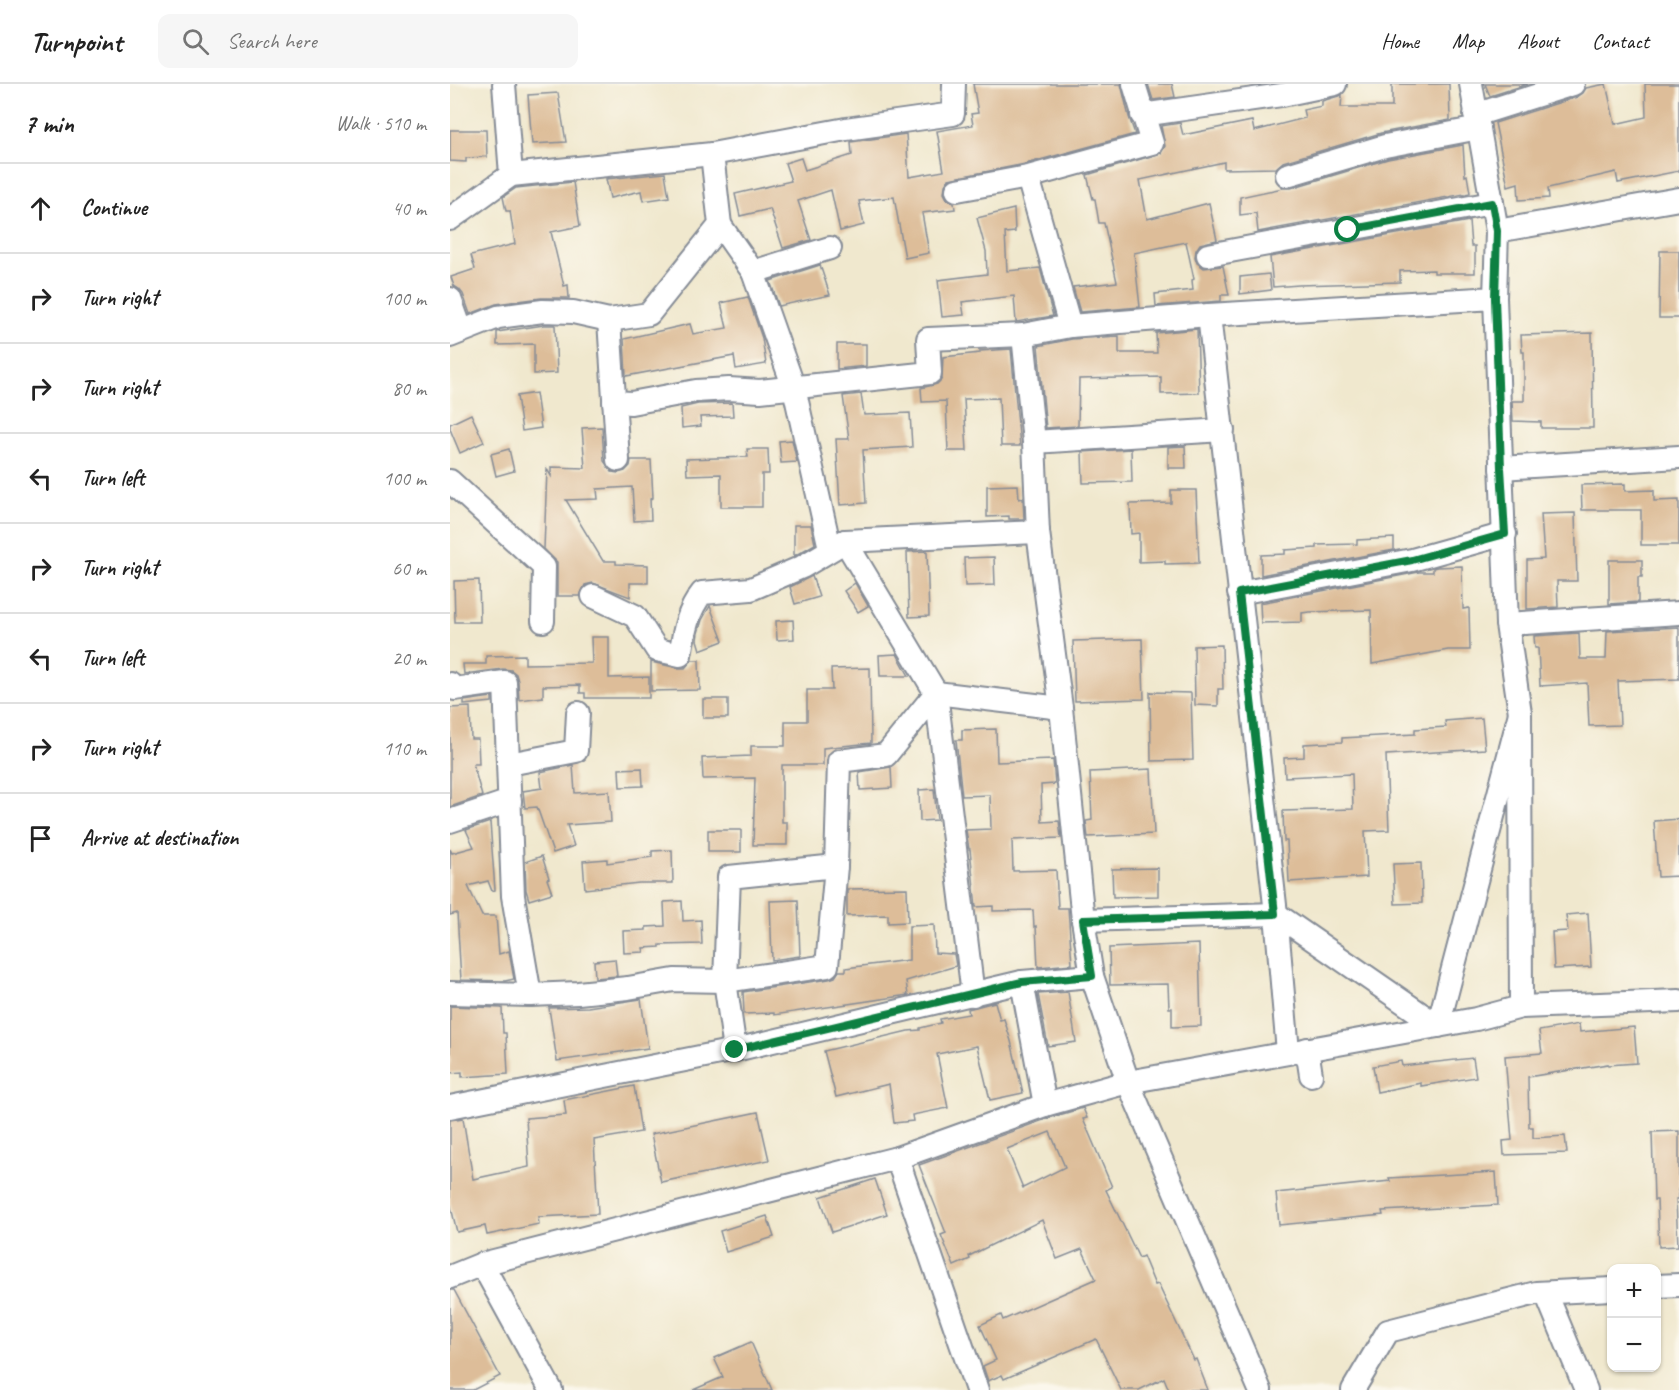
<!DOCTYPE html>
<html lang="en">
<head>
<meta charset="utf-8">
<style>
	:root { --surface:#fff; --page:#f6f6f6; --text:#222; --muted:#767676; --line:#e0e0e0 }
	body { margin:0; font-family:Caveat,sans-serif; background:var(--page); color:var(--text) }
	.controls { position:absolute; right:18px; bottom:18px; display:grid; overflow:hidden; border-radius:12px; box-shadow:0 2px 4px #0004 }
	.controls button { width:54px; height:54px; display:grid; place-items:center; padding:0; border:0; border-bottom:2px solid var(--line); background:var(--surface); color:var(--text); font:30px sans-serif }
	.stop { position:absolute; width:18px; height:18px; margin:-14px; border:4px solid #0b8043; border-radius:50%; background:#fff }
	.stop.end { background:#0b8043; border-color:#fff; box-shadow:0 2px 6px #0008 }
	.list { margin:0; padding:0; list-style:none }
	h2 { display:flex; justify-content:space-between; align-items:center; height:78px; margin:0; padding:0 24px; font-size:26px }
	h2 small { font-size:20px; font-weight:400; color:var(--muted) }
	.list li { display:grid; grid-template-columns:39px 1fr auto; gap:18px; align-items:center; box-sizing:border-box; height:90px; padding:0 24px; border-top:2px solid var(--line) }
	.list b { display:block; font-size:22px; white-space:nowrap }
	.list em { font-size:20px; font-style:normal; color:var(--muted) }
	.icon { flex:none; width:33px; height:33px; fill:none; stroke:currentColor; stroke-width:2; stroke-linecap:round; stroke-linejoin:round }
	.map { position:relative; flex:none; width:1229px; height:1306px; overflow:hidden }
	header { display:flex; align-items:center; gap:36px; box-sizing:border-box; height:84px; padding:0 30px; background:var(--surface); border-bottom:2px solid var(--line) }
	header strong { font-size:28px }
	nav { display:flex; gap:33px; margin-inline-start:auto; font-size:21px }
	.search { width:420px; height:54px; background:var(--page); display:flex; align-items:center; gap:15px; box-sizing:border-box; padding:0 21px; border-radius:12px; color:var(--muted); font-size:22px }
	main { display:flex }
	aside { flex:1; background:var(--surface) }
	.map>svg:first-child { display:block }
</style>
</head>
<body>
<header>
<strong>Turnpoint</strong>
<div class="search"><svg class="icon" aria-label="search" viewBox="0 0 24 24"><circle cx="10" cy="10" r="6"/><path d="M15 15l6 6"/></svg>Search here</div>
<nav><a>Home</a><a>Map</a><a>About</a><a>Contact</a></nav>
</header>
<main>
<aside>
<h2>7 min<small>Walk · 510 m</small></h2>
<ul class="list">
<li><svg class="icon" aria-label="ahead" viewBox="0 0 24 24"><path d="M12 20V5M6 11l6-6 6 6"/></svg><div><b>Continue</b></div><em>40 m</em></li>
<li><svg class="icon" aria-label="right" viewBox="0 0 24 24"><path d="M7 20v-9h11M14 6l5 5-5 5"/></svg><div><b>Turn right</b></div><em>100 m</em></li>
<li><svg class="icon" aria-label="right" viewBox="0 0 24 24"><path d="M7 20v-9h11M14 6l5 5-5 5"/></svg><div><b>Turn right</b></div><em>80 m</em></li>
<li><svg class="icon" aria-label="left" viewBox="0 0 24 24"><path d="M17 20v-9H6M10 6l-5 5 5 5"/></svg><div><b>Turn left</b></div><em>100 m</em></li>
<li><svg class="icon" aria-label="right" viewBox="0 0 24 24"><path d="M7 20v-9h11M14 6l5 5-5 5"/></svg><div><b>Turn right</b></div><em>60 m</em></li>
<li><svg class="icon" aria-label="left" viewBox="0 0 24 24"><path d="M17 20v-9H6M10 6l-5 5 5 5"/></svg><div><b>Turn left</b></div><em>20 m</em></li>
<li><svg class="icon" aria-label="right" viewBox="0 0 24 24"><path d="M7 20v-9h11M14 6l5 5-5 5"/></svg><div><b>Turn right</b></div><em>110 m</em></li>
<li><svg class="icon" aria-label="arrive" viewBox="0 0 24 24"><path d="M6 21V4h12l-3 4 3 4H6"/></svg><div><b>Arrive at destination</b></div></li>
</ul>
</aside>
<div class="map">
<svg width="1229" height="1306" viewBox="0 0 1229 1306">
	<rect width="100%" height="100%" fill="#fbf7ec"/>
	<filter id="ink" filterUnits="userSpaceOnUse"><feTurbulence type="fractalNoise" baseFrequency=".0167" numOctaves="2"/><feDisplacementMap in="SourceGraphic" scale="12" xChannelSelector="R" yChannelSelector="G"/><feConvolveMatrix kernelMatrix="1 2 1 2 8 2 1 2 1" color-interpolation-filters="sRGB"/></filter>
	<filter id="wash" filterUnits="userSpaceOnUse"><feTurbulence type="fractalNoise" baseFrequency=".008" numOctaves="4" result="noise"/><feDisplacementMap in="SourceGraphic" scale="24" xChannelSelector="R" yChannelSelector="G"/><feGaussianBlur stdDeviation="1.35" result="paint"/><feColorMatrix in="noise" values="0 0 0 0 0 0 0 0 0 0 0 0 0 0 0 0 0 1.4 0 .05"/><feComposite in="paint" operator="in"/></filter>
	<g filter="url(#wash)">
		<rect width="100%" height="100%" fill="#f0e8ce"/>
		<g id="blocks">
			<g fill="#ddbd99" fill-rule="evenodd">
				<polygon points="523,0 671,0 679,33 685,50 575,80 499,95 495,101 494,109 497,115 504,119 505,125 472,129 479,169 455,174 444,113 409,117 414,141 390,147 381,106 348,117 361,156 333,164 320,125 290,132 285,110 341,97 335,79 351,74 355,86 402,71 401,58 456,50 459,93 494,87 487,47 523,41 521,30 528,29"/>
				<polygon points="698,0 722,0 725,13 703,16"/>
				<polygon points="942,0 999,0 1000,36 931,49 833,78 826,84 774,85 774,78 690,96 697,135 759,119 767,156 750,160 746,166 745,173 747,179 754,184 773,182 779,211 771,211 771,217 706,222 705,210 743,206 742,196 744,195 736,158 684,169 690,223 630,228 623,203 667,198 654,139 649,139 645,115 643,115 637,91 711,69 715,62 711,42 730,39 733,51 802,37 804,47 855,34 853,26 872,22 872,17 892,11 891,23 942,23"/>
				<polygon points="1035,0 1078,0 1040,12"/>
				<polygon points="1156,0 1165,40 1196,33 1195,0 1229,0 1229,87 1168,99 1166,88 1098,104 1099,114 1069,116 1068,99 1058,102 1045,39 1127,13 1133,9 1136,4"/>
				<polygon points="108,9 116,58 82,60 78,11"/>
				<polygon points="0,46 36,46 37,73 16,74 16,78 0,77"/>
				<polygon points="1013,61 1015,92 1017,91 1020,109 808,148 806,129 790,131 790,113 833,104 841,104 938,75"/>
				<polygon points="215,89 219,113 193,117 191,107 160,114 156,95"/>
				<polygon points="123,98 130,142 101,148 114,202 118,201 119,214 91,214 46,220 20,230 13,210 9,205 4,202 1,193 25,185 21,171 65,160 60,127 56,127 53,113 66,104"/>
				<polygon points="564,125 565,148 555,149 557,187 590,184 603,232 566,238 564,212 512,218 514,231 492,233 488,196 537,190 536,167 527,134"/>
				<polygon points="1019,137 1021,162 1025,162 1025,189 984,189 984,186 950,187 950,198 849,201 823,203 820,173"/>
				<polygon points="1210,167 1229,167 1229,234 1209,234"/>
				<polygon points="370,181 380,211 329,222 320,197"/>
				<polygon points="819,190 821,206 790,210 790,193"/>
				<polygon points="298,213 312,254 316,280 286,285 284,272 176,292 174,255 240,240 243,250 277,244 271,219"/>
				<polygon points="94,241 105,241 107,289 84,290 84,260 47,261 47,248"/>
				<polygon points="747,245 749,309 711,310 711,293 629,295 628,342 596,344 588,262 622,255 669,252 669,269 707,269 706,249"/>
				<polygon points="1142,249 1143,344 1091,344 1091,338 1063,337 1062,317 1074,317 1074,268 1072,268 1071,251"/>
				<polygon points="387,260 416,260 416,282 387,285"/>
				<polygon points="561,265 570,362 551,362 549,314 514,315 517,367 498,367 496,317 472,318 471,304 487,300 492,295 493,273 530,269 530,267"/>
				<polygon points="86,309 91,344 72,347 67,312"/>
				<polygon points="411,310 414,331 460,329 462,363 413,366 416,419 390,421 386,355 399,355 393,312"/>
				<polygon points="282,319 283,332 250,333 251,342 232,344 231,324 248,320"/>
				<polygon points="21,330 34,358 10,369 0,345 0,340"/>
				<polygon points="152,343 154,377 162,388 168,389 175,387 180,382 181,376 201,376 203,414 200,415 201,436 184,437 182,403 147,405 148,415 116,416 153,477 166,477 166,480 198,481 198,499 180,499 180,513 143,499 135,501 130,512 107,512 107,478 94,465 97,385 101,392 101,383 135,384 132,344"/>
				<polygon points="342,356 347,378 331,379 329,357"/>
				<polygon points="735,362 736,384 718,384 718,363"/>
				<polygon points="59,365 64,387 46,392 41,370"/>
				<polygon points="297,365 318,365 319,390 312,390 312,423 271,423 271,390 237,391 236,375 298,373"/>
				<polygon points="681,365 682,398 633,399 632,368"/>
				<polygon points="1175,400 1175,407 1204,406 1204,417 1229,416 1229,461 1191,461 1191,426 1132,426 1131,401"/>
				<polygon points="568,401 569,415 573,414 574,435 559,435 559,432 537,433 537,402"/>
				<polygon points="721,406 746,406 749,479 715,480 715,477 689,478 689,449 681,450 680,420 721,419"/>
				<polygon points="1125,429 1127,497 1107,497 1108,523 1077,525 1077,476 1094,475 1091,430"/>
				<polygon points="344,441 361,441 365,460 344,472"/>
				<polygon points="944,454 944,466 811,491 811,471 835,470 835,466 867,464 867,461 907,460 907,456"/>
				<polygon points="477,467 479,532 459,533 457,468"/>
				<polygon points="544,473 545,501 515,502 514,474"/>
				<polygon points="1159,476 1192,476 1192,493 1188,493 1188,518 1159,520"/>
				<polygon points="1012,482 1013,525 1019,524 1020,566 998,566 922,580 921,526 859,528 852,529 852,538 811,539 810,519 969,488 983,488 983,484 987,483"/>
				<polygon points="362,492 369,513 345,520 340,503"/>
				<polygon points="29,496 30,538 5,538 4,497"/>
				<polygon points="405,499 418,522 408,528 394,507"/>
				<polygon points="260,522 273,557 250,566 247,556 248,549 252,536"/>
				<polygon points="343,536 344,555 327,556 326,537"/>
				<polygon points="1229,543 1229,595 1168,597 1170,641 1139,642 1137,599 1090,602 1088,564 1085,564 1084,552 1129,549 1130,575 1156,575 1157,547"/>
				<polygon points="141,553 159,553 159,594 199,593 199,614 135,614 135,609 130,609 130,601 93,602 93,613 69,616 68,597 66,590 61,586 53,585 14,590 13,580 36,580 36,572 75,571 75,580 142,579"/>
				<polygon points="692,555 694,615 625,617 623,557"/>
				<polygon points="772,561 773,605 768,605 768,622 745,621 744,562"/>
				<polygon points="447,570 459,592 430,592 429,571"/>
				<polygon points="242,576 249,576 250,606 201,607 201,578 228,584 235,584"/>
				<polygon points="420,584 421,659 373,664 373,681 332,681 332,738 337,738 337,761 303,761 305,694 253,695 252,674 301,672 301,662 335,662 335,637 357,637 357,606 382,606 381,585"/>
				<polygon points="700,608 741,609 743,676 701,677"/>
				<polygon points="42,613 42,618 14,621 14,617"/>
				<rect x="253" y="615" width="25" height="19"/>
				<polygon points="20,623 21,655 28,655 29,680 23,680 32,712 0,723 0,624"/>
				<polygon points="1032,634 1035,665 936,671 939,746 915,747 917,793 839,798 837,757 834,757 833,727 903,725 902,690 835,693 834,674 854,673 854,660 892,658 892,654 965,650 965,645 996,643 995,637"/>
				<polygon points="546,645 547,678 603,676 605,700 591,701 592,738 609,737 611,754 562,756 563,787 606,786 608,824 618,824 622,880 588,883 586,842 584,843 583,826 543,827 543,822 526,823 520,765 519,765 516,746 541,745 540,711 512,712 506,656 512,656 512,646"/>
				<polygon points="123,681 125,709 159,707 161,738 117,741 124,762 103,769 87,723 75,724 73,707 92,704 90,688"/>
				<polygon points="441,683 442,704 410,706 409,688"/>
				<polygon points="192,684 193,702 170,703 169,685"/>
				<polygon points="701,685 704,750 638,753 636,737 642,736 640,688"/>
				<polygon points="484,705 487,736 470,737 469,706"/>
				<polygon points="1229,735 1229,792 1208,793 1204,737"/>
				<polygon points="40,738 45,806 42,807 38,797 18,802 32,832 46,832 49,870 59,867 64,895 55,897 11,896 7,829 0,831 0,765 2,769 24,763 16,746"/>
				<rect x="258" y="746" width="33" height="22"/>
				<polygon points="222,766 223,799 189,799 135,805 133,777 157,775 157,779 202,773 202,767"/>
				<polygon points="92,772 99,794 97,795 102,809 79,816 76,806 75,778"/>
				<polygon points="971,779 972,819 945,820 943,780"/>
				<polygon points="708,784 708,812 663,813 662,785"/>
				<polygon points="457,804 458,838 438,839 438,831 397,832 397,805"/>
				<polygon points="348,816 350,872 322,876 320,817"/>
				<polygon points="232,817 233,837 251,836 252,860 210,861 210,863 193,864 194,868 174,869 173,847 196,846 196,843 215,842 214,818"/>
				<polygon points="1138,829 1141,883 1104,885 1102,848 1118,847 1116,831"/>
				<polygon points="484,841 485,869 504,870 506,882 456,897 458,911 324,931 324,929 294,930 293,908 379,895 385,893 389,887 396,887 396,884 459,876 459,842"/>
				<polygon points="749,860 751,942 722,943 722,924 719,924 718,900 660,901 659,864"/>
				<polygon points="165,875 167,892 145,894 144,877"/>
				<polygon points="618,908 626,958 598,962 588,910"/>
				<polygon points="191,915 198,964 107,977 99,924 138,923"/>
				<polygon points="545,918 550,936 554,935 561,957 573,1009 540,1016 527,962 487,970 498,1024 462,1031 463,1037 444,1039 439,1000 386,1013 374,967 458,947 470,946 470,944 491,939 490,935 519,930 518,925"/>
				<polygon points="0,922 52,924 53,949 56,949 58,990 12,993 12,988 0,989"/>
				<polygon points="1129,940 1130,948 1184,943 1187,979 1158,981 1158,980 1078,993 1079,1043 1083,1043 1083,1054 1115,1052 1117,1069 1054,1071 1053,1057 1062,1056 1055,972 1092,969 1089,947"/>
				<polygon points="1023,974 1026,993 971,1002 971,999 927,1008 923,982 951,977 952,982"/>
				<polygon points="184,1002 191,1048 144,1056 148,1130 88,1133 89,1140 37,1151 35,1142 7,1148 0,1119 0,1036 13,1034 23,1095 79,1083 76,1034 116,1031 114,1016"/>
				<path d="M633,1024L637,1034L633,1035L662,1103L656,1106L689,1174L693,1172L705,1201L708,1200L744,1276L746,1275L758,1306H719L714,1294L689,1306H671L646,1255L554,1295L552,1291L538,1297L533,1282L546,1276L530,1241L551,1231L553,1236L646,1195L632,1165L607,1175L592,1136L519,1172L520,1175L504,1182L491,1151L496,1149L469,1081L599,1034ZM600,1048L615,1083L573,1104L557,1065Z"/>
				<polygon points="308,1028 319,1076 211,1098 201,1050"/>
				<polygon points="1229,1047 1229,1115 1226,1115 1228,1162 1209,1163 1207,1116 1204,1116 1202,1048"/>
				<polygon points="1046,1088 1048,1121 932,1127 933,1131 829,1141 826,1109 940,1097 939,1094"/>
				<polygon points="425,1095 437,1130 382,1148 370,1113"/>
				<polygon points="317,1132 324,1153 276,1168 270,1147"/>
				<polygon points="0,1206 4,1206 50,1292 23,1306 0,1306"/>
				<polygon points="301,1258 322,1306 243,1306 273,1293 264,1274"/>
			</g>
		</g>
	</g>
	<g filter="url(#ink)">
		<use href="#blocks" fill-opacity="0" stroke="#868c96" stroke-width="1.5"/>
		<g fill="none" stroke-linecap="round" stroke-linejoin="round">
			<g stroke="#868c96" stroke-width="26">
				<g id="street">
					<polyline points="54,0 61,91"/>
					<polyline points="1021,0 1047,147 1229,115"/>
					<polyline points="692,31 832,11 885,0"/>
					<polyline points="1025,31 1123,0"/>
					<polyline points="837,91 935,62 1029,44"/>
					<polyline points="578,93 620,242"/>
					<polyline points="507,106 578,93 702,59 684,0"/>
					<polyline points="0,135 61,91 262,70"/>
					<polyline points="270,141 303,188 344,304 379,460 389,461 395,457 486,609 523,911"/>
					<polyline points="758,171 1042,119"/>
					<polyline points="303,188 380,164"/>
					<polyline points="1045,214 1057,540 1070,629 1071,923"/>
					<polyline points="0,215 11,246"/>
					<polyline points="759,231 826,830 838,968"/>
					<polyline points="159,236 168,376"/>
					<polyline points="573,251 584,358 588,448 611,624 633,836 642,892 678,998 810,1306"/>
					<polyline points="0,252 48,233 93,227 123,228 159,236 199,230 270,141 262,70 396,45 503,30 504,0"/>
					<polyline points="164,318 181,319 246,307 279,305 310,307 480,289 478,255 573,251 620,242 759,231 1045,214 1047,147"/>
					<polyline points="584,358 773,346"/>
					<polyline points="1051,384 1229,373"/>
					<polyline points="0,397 94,483 93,537"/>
					<polyline points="395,457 588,448"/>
					<polyline points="789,509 962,476 1055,450"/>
					<path d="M143,512L185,532L207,566L230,571C234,548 237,528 252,509L301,505L352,483L389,461"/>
					<polyline points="1057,540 1229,529"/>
					<polyline points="0,600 5,605 55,598 63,812 80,911"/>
					<polyline points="59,680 126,667 128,629"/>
					<polyline points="0,737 60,717"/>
					<polyline points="633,836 826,830 988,942 1070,629"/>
					<polyline points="572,898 595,1021"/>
					<polyline points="0,909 80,911 128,909 178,904 224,896 275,897 377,882 386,782 389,677 436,671 486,609 611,624"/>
					<polyline points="857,965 861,991"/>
					<polyline points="285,966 275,897 279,793 386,782"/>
					<polyline points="0,1023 285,966 572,898 642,892"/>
					<polyline points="447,1074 527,1306"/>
					<polyline points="32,1180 101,1306"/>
					<polyline points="0,1193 32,1180 447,1074 595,1021 678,998 1026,935 1071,923 1229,917"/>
					<polyline points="1206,1202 1229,1201"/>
					<polyline points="1096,1209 1136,1306"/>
					<polyline points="903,1306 938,1247 1086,1209 1162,1205"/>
				</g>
			</g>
			<use href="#street" stroke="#fff" stroke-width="22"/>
		</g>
	</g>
	<g fill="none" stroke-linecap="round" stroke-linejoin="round" filter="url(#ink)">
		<polyline stroke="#0b8043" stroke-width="8" points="285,966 572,898 642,892 633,836 825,830 789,509 962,476 1055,450 1051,384 1045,214 1047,147 1042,119 898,146"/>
	</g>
</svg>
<div class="controls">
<button>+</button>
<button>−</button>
</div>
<div class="stop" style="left:898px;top:146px"></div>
<div class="stop end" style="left:285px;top:966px"></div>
</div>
</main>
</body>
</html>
